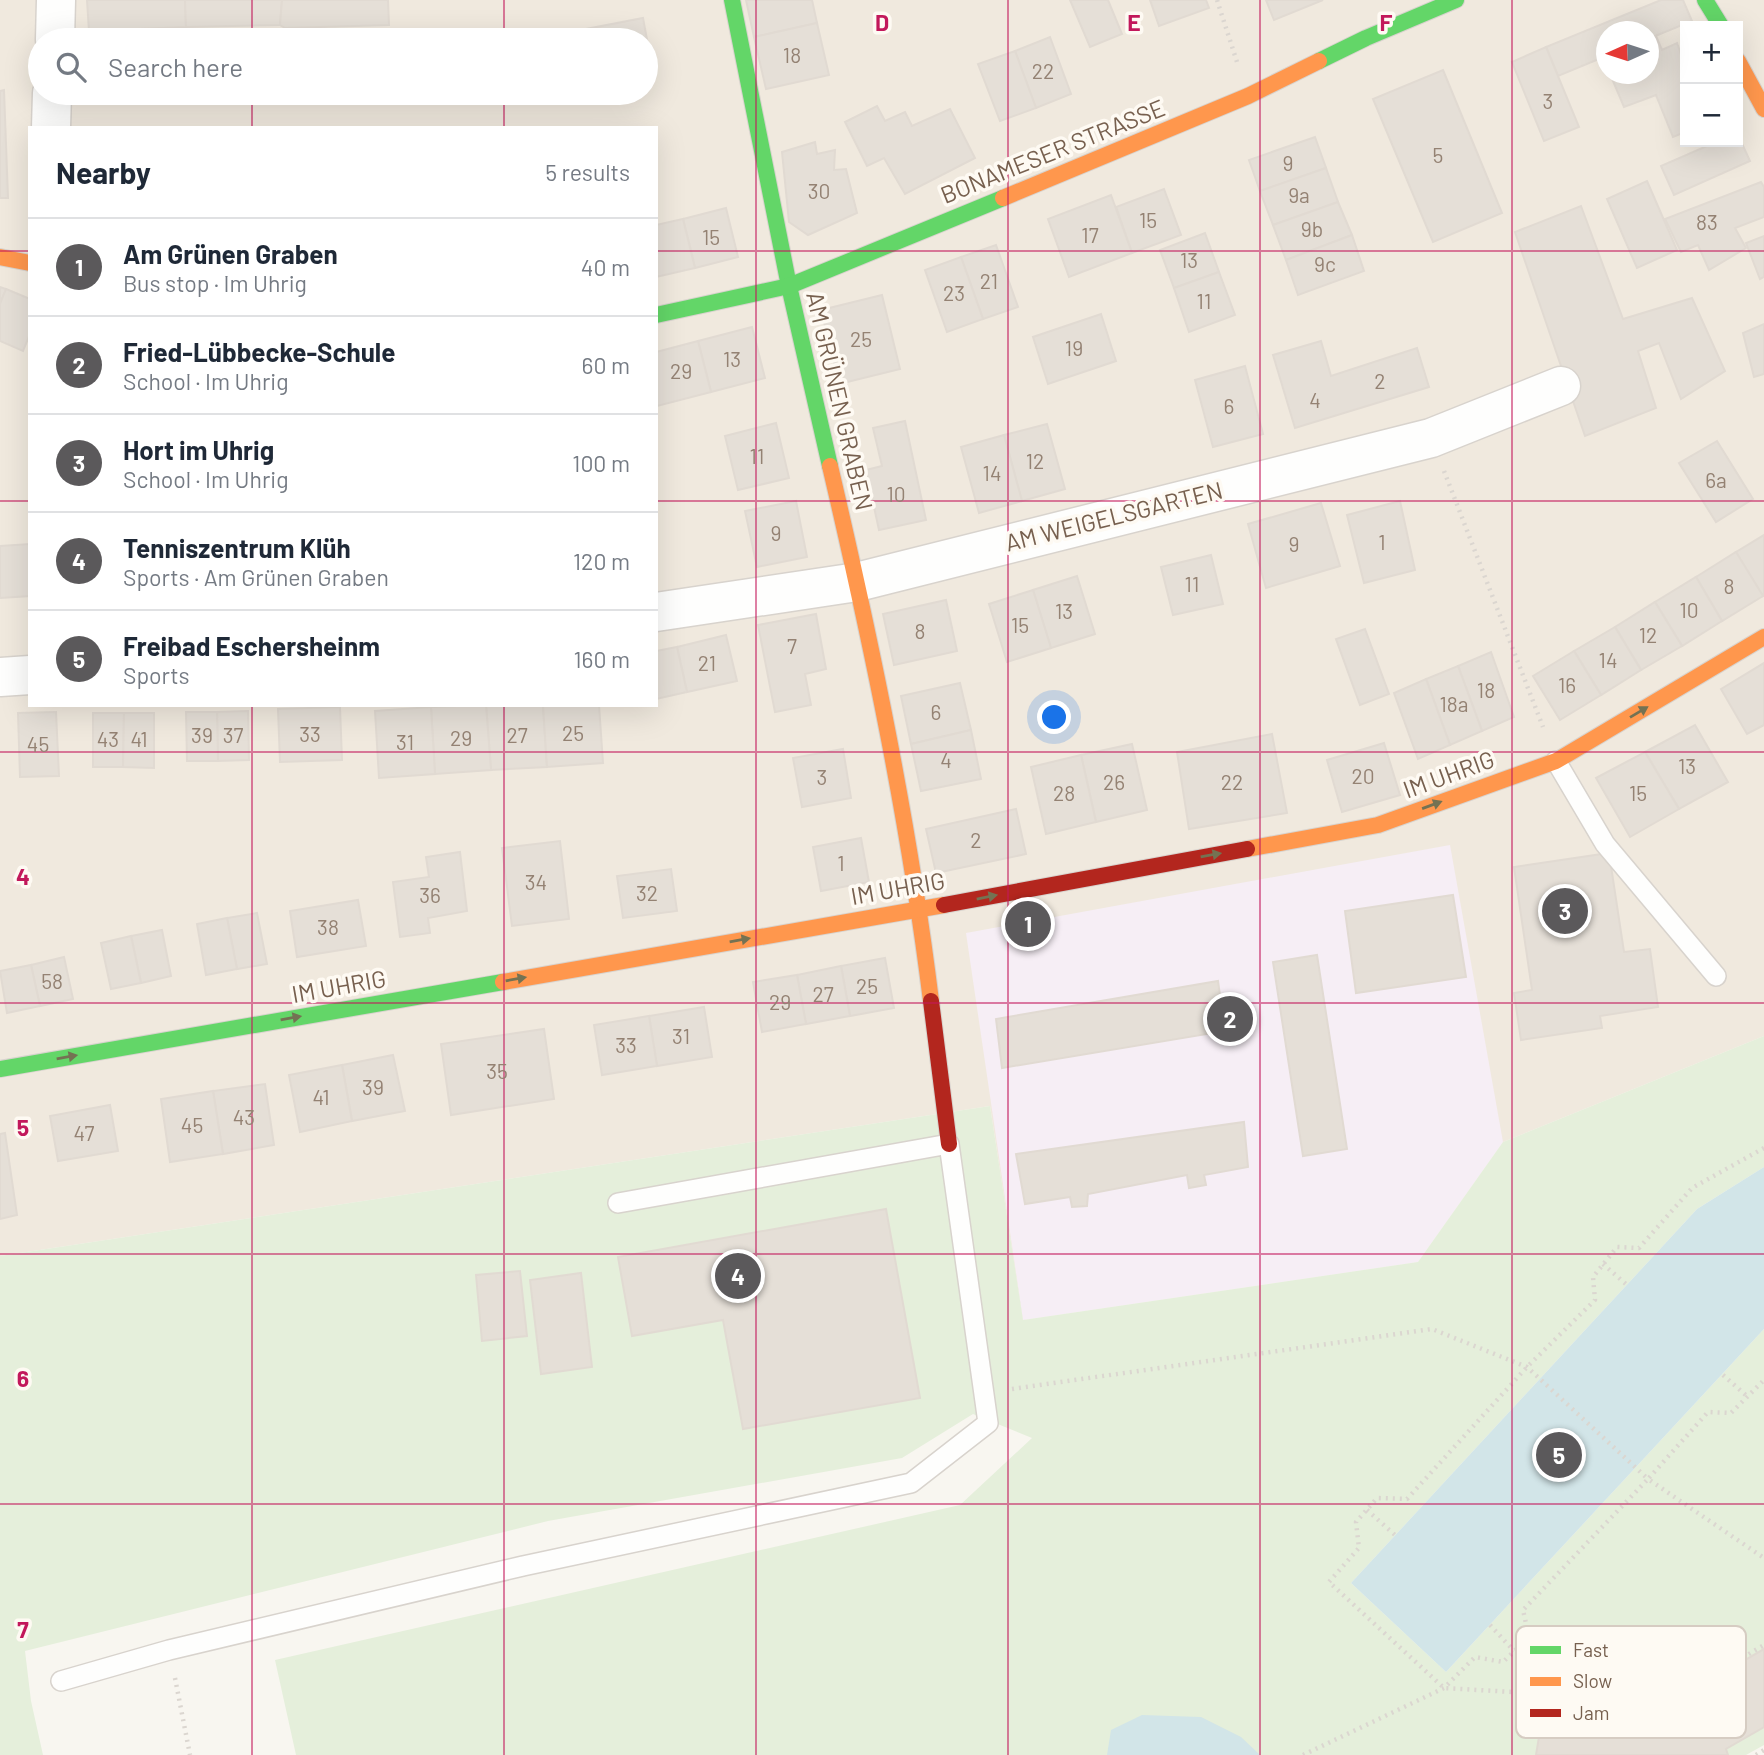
<!DOCTYPE html>
<html lang="en">
<head>
<meta charset="utf-8">
<style>
	:root { --surface:#fff; --page:#f6f6f7; --text:#1f2937; --muted:#747a83; --line:#e0e1e3; --accent:#5b595b }
	body { margin:0; font-family:Barlow,sans-serif; background:var(--page); color:var(--text) }
	.controls { position:absolute; right:21px; top:21px; display:grid; overflow:hidden; border-radius:0px; box-shadow:0 7px 28px #0002 }
	.controls button { width:63px; height:63px; display:grid; place-items:center; padding:0; border:0; border-bottom:2px solid var(--line); background:var(--surface); color:var(--text); font:35px sans-serif }
	.compass { position:absolute; left:1596px; top:21px; width:63px; height:63px; border-radius:50%; background:var(--surface); box-shadow:0 7px 28px #0002; rotate:267deg }
	.you { position:absolute; left:1055px; top:718px; width:24px; height:24px; margin:-18px; border:5px solid #fff; border-radius:50%; background:#1a73e8; box-shadow:0 0 0 10px #1a73e833 }
	.badge { display:grid; place-items:center; width:46px; height:46px; border-radius:50%; background:var(--accent); color:#fff; font-size:23px; font-weight:700 }
	.pin { position:absolute; translate:-50% -50%; border:4px solid #fff; box-shadow:0 2px 7px #0006 }
	.list { margin:0; padding:0; list-style:none }
	h2 { display:flex; justify-content:space-between; align-items:center; height:91px; margin:0; padding:0 28px; font-size:30px }
	h2 small { font-size:23px; font-weight:400; color:var(--muted) }
	.list li { display:grid; grid-template-columns:46px 1fr auto; gap:21px; align-items:center; box-sizing:border-box; height:98px; padding:0 28px; border-top:2px solid var(--line) }
	.list b { display:block; font-size:26px; white-space:nowrap }
	.list p { margin:0; font-size:23px; white-space:nowrap; color:var(--muted) }
	.list em { font-size:23px; font-style:normal; color:var(--muted) }
	.icon { flex:none; width:38px; height:38px; fill:none; stroke:currentColor; stroke-width:2; stroke-linecap:round; stroke-linejoin:round }
	.map { position:relative; flex:none; width:1764px; height:1755px; overflow:hidden }
	.search { position:absolute; background:var(--surface); box-shadow:0 7px 28px #0002; left:28px; top:28px; width:630px; height:77px; display:flex; align-items:center; gap:18px; box-sizing:border-box; padding:0 24px; border-radius:38px; color:var(--muted); font-size:26px }
	.panel { position:absolute; background:var(--surface); box-shadow:0 7px 28px #0002; left:28px; top:126px; width:630px; height:581px; border-radius:0px }
	.map>svg:first-child { display:block }
</style>
</head>
<body>
<div class="map">
<svg width="1764" height="1755" viewBox="0 0 1764 1755">
	<rect width="100%" height="100%" fill="#f8f6f0"/>
	<path fill="#f0e9de" fill-rule="evenodd" d="M0,0H1764V1036L1503,1142L1023,1320L990,1106L0,1256ZM1685,26H1738V142H1685ZM1606,32H1648V74H1606ZM40,40H646V93H40ZM30,128H656V705H30Z"/>
	<polygon fill="#f6eef5" points="1450,845 1503,1142 1418,1262 1023,1320 966,933"/>
	<g fill="#e5efdb">
		<polygon points="1764,1036 1764,1167 1697,1209 1351,1583 1446,1672 1764,1329 1764,1649 1692,1691 1694,1702 1662,1713 1660,1706 1629,1709 1629,1718 1595,1718 1596,1709 1546,1701 1536,1755 296,1755 275,1660 960,1505 1032,1438 973,1414 902,1458 548,1521 25,1651 31,1701 43,1755 0,1755 0,1256 990,1106 1023,1320 1418,1262 1503,1142"/>
		<polygon points="1764,1727 1764,1745 1746,1755 1728,1755 1726,1749"/>
	</g>
	<g fill="#d2e5e8">
		<polygon points="1764,1167 1764,1329 1446,1672 1351,1583 1697,1209"/>
		<polygon points="1142,1715 1201,1717 1241,1737 1260,1755 1107,1755 1111,1730"/>
	</g>
	<g fill="#e5dfd7" stroke="#e1dad2" stroke-width="2">
		<polygon points="87,0 185,0 186,27 89,31"/>
		<polygon points="185,0 282,0 280,25 186,27"/>
		<polygon points="282,0 388,0 389,25 285,28 280,25"/>
		<polygon points="746,0 812,0 817,23 754,37"/>
		<polygon points="1070,0 1108,0 1122,34 1090,47"/>
		<polygon points="1150,0 1206,0 1209,8 1159,26"/>
		<polygon points="1266,0 1323,0 1274,20"/>
		<polygon points="1661,0 1683,0 1692,21 1648,39 1648,32 1606,32 1606,56 1558,76 1546,47"/>
		<polygon points="643,18 653,72 646,73 646,40 529,40"/>
		<polygon points="817,23 829,75 766,89 754,37"/>
		<polygon points="1656,36 1662,50 1677,43 1685,65 1685,132 1673,137 1656,95 1624,107 1610,74 1648,74 1648,39"/>
		<polygon points="1050,37 1071,94 1036,108 1015,51"/>
		<polygon points="1546,47 1579,127 1544,141 1512,62"/>
		<polygon points="1015,51 1036,108 1000,121 978,64"/>
		<polygon points="1443,70 1502,213 1433,242 1373,99"/>
		<polygon points="4,90 8,198 0,198 0,91"/>
		<polygon points="476,93 498,93 498,97 477,100"/>
		<polygon points="877,106 885,121 905,112 912,126 950,109 975,158 905,194 884,158 867,166 845,122"/>
		<polygon points="1738,135 1750,161 1674,195 1661,166 1716,142 1738,142"/>
		<polygon points="1315,137 1326,168 1260,191 1249,160"/>
		<polygon points="815,142 817,154 835,150 834,170 846,169 857,213 808,235 789,222 782,152"/>
		<polygon points="1326,168 1338,202 1273,225 1260,191"/>
		<polygon points="1647,181 1677,250 1637,268 1607,199"/>
		<polygon points="1761,182 1764,187 1764,217 1735,228 1746,248 1709,270 1698,245 1681,252 1665,219"/>
		<polygon points="1164,189 1181,235 1132,253 1116,207"/>
		<polygon points="1111,195 1132,253 1069,277 1048,219"/>
		<polygon points="1338,202 1352,235 1286,260 1273,225"/>
		<polygon points="1581,206 1623,319 1692,298 1725,371 1681,399 1659,343 1638,351 1656,408 1585,436 1515,232"/>
		<polygon points="726,208 738,257 695,268 683,219"/>
		<polygon points="683,219 695,268 656,277 656,225"/>
		<polygon points="1205,233 1219,272 1174,288 1160,250"/>
		<polygon points="1352,235 1364,271 1298,295 1286,260"/>
		<polygon points="1764,236 1764,277 1760,279 1746,243"/>
		<polygon points="996,245 1018,307 983,319 961,257"/>
		<polygon points="961,257 983,319 947,332 925,270"/>
		<polygon points="1219,272 1235,315 1189,332 1174,288"/>
		<polygon points="0,287 6,289 0,304"/>
		<polygon points="6,289 30,299 30,334 23,351 0,341 0,304"/>
		<polygon points="882,295 900,369 839,384 821,310"/>
		<polygon points="1101,314 1116,361 1048,384 1033,337"/>
		<polygon points="1764,324 1764,374 1754,377 1743,333"/>
		<polygon points="752,327 765,378 711,392 698,341"/>
		<polygon points="698,341 711,392 657,406 656,352"/>
		<polygon points="1321,341 1331,376 1417,348 1429,387 1295,428 1273,355"/>
		<polygon points="1245,366 1263,434 1213,447 1195,380"/>
		<polygon points="905,421 926,520 879,530 866,470 882,466 873,428"/>
		<polygon points="776,423 789,478 738,490 725,436"/>
		<polygon points="1047,424 1065,489 1022,501 1004,435"/>
		<polygon points="1004,435 1022,501 979,513 961,447"/>
		<polygon points="1717,441 1753,499 1716,522 1679,463"/>
		<polygon points="796,501 807,557 757,567 745,511"/>
		<polygon points="1400,501 1415,570 1364,583 1347,515"/>
		<polygon points="1321,503 1340,566 1266,588 1248,524"/>
		<polygon points="1764,535 1764,595 1763,596 1736,552"/>
		<polygon points="30,544 30,596 0,598 0,546"/>
		<polygon points="1736,552 1763,596 1722,621 1696,577"/>
		<polygon points="1211,555 1223,604 1173,615 1161,567"/>
		<polygon points="1077,576 1095,634 1051,648 1033,590"/>
		<polygon points="1696,577 1722,621 1682,646 1655,602"/>
		<polygon points="1033,590 1051,648 1007,662 989,604"/>
		<polygon points="946,600 957,651 894,665 883,614"/>
		<polygon points="1655,602 1682,646 1641,670 1615,627"/>
		<polygon points="816,614 826,669 805,674 811,705 775,712 758,625"/>
		<polygon points="1615,627 1641,670 1601,695 1574,651"/>
		<polygon points="1365,629 1389,694 1360,705 1336,639"/>
		<polygon points="726,635 737,681 687,692 677,647"/>
		<polygon points="677,647 687,692 656,699 656,651"/>
		<polygon points="1574,651 1601,695 1560,720 1533,676"/>
		<polygon points="1491,652 1514,717 1482,731 1458,666"/>
		<polygon points="1764,663 1764,725 1747,734 1721,689"/>
		<polygon points="1458,666 1482,731 1450,745 1426,679"/>
		<polygon points="1426,679 1450,745 1418,759 1394,693"/>
		<polygon points="960,683 971,730 911,744 901,696"/>
		<polygon points="486,705 543,705 547,767 491,770"/>
		<polygon points="486,705 491,770 435,774 431,707"/>
		<polygon points="543,705 599,705 603,763 547,767"/>
		<polygon points="340,707 342,760 280,762 278,709"/>
		<polygon points="431,707 435,774 379,778 375,711"/>
		<polygon points="248,711 249,760 218,761 217,712"/>
		<polygon points="56,712 59,776 20,777 18,713"/>
		<polygon points="186,712 217,712 218,761 187,761"/>
		<polygon points="93,713 124,713 123,767 93,767"/>
		<polygon points="124,713 154,713 154,768 123,767"/>
		<polygon points="1695,725 1728,782 1679,809 1645,752"/>
		<polygon points="971,730 981,779 921,791 911,744"/>
		<polygon points="1272,734 1287,813 1189,829 1177,752"/>
		<polygon points="1384,743 1400,795 1342,812 1327,760"/>
		<polygon points="1132,744 1147,810 1096,822 1081,755"/>
		<polygon points="843,749 851,798 802,807 793,758"/>
		<polygon points="1645,752 1679,809 1630,837 1596,778"/>
		<polygon points="1081,755 1096,822 1046,834 1031,767"/>
		<polygon points="1016,809 1026,854 936,873 926,829"/>
		<polygon points="861,838 869,882 821,891 813,847"/>
		<polygon points="560,841 569,919 512,926 502,848"/>
		<polygon points="460,852 467,911 428,918 430,933 400,937 393,882 429,877 426,857"/>
		<polygon points="1609,853 1624,952 1650,949 1658,1007 1600,1016 1602,1028 1521,1040 1514,993 1532,990 1514,867"/>
		<polygon points="671,869 677,911 623,918 617,876"/>
		<polygon points="1453,895 1466,977 1356,993 1345,911"/>
		<polygon points="358,900 366,946 297,957 290,911"/>
		<polygon points="257,913 267,964 237,969 227,918"/>
		<polygon points="227,918 237,969 206,975 197,924"/>
		<polygon points="162,930 171,976 141,983 131,936"/>
		<polygon points="131,936 141,983 111,989 101,943"/>
		<polygon points="1317,955 1347,1149 1303,1156 1273,962"/>
		<polygon points="64,957 73,999 40,1006 31,965"/>
		<polygon points="885,958 894,1008 850,1016 841,966"/>
		<polygon points="31,965 40,1006 7,1013 0,971"/>
		<polygon points="841,966 850,1016 806,1024 797,975"/>
		<polygon points="797,975 806,1024 762,1032 753,982"/>
		<polygon points="1218,981 1225,1031 1002,1068 996,1019"/>
		<polygon points="704,1007 712,1057 657,1066 649,1016"/>
		<polygon points="649,1016 657,1066 602,1075 594,1025"/>
		<polygon points="544,1029 554,1099 451,1115 441,1044"/>
		<polygon points="393,1055 405,1111 352,1121 342,1065"/>
		<polygon points="342,1065 352,1121 300,1132 289,1075"/>
		<polygon points="265,1084 274,1145 223,1154 213,1091"/>
		<polygon points="213,1091 223,1154 170,1162 161,1099"/>
		<polygon points="110,1105 118,1151 58,1161 50,1116"/>
		<polygon points="1244,1122 1248,1167 1204,1175 1206,1185 1189,1188 1187,1175 1088,1194 1087,1206 1072,1207 1070,1197 1025,1204 1016,1154"/>
		<polygon points="5,1133 17,1215 0,1219 0,1134"/>
		<polygon points="886,1209 920,1398 743,1429 723,1320 632,1336 618,1257"/>
		<polygon points="520,1271 527,1336 482,1341 476,1275"/>
		<polygon points="581,1273 592,1367 541,1374 530,1280"/>
		<polygon points="1764,1649 1764,1727 1726,1749 1728,1755 1536,1755 1545,1701 1596,1709 1595,1718 1629,1718 1629,1709 1660,1706 1662,1713 1694,1702 1692,1691"/>
	</g>
	<g fill="none" stroke-linecap="round" stroke-linejoin="round">
		<g stroke="#d8d3cd" stroke-width="22">
			<g id="lane">
				<polyline points="1556,761 1605,844 1716,976"/>
				<polyline points="61,1681 169,1650 523,1566 911,1483 988,1423 949,1144 618,1203"/>
			</g>
		</g>
		<g stroke="#d8d3cd" stroke-width="41">
			<g id="street">
				<polyline points="55,40 56,0"/>
				<polyline points="51,128 52,93"/>
				<polyline points="656,612 857,582 1431,438 1561,386"/>
				<polyline points="0,677 30,675"/>
			</g>
		</g>
		<g stroke="#d8d3ce" stroke-width="18">
			<g id="fast">
				<polyline points="732,0 789,286 830,466"/>
				<polyline points="1705,0 1721,26"/>
				<polyline points="1319,61 1366,38 1456,0"/>
				<polyline points="656,315 789,286 1003,198"/>
				<polyline points="0,1069 503,982"/>
			</g>
		</g>
		<g stroke="#d8d3ce" stroke-width="18">
			<g id="slow">
				<polyline points="1738,61 1764,109"/>
				<polyline points="1003,198 1248,96 1319,61"/>
				<polyline points="0,257 30,263"/>
				<path d="M830,466C871,641 909,822 931,1001"/>
				<polyline points="1247,849 1378,825 1556,761 1764,637"/>
				<polyline points="503,982 944,905"/>
			</g>
		</g>
		<g stroke="#d8d3ce" stroke-width="18">
			<g id="jam">
				<polyline points="944,905 1247,849"/>
				<polyline points="931,1001 949,1144"/>
			</g>
		</g>
		<g stroke="#dbd6d0" stroke-width="4.5" stroke-dasharray="2 5" stroke-linecap="butt">
			<polyline points="1217,0 1237,62"/>
			<polyline points="1444,471 1543,727"/>
			<polyline points="1764,1148 1692,1188 1639,1248 1617,1247 1593,1277 1595,1300 1527,1367 1407,1499 1377,1498 1356,1522 1359,1548 1329,1582 1444,1688 1530,1693 1612,1704 1680,1695 1764,1645"/>
			<polyline points="1603,1264 1627,1285"/>
			<polyline points="1723,1375 1748,1397"/>
			<polyline points="1012,1389 1432,1329 1527,1367 1648,1479 1708,1412 1731,1413 1764,1380"/>
			<polyline points="1367,1510 1395,1535"/>
			<polyline points="1490,1625 1514,1651"/>
			<polyline points="1529,1638 1530,1693"/>
			<polyline points="175,1678 190,1755"/>
			<polyline points="1303,1755 1444,1688 1475,1657 1503,1662 1529,1637 1523,1610 1648,1479 1764,1558"/>
			<polyline points="1756,1755 1764,1750"/>
		</g>
		<use href="#lane" stroke="#fefefd" stroke-width="19"/>
		<use href="#street" stroke="#fefefd" stroke-width="38"/>
		<use href="#fast" stroke="#63d668" stroke-width="16"/>
		<use href="#slow" stroke="#ff974d" stroke-width="16"/>
		<use href="#jam" stroke="#b3261e" stroke-width="16"/>
	</g>
	<defs><path id="oneway-solid" d="M-6-.8H1V-3.2L6.5 0L1 3.2V.8H-6Z" transform="scale(1.75)"/></defs>
	<g fill="#747253">
		<use href="#oneway-solid" transform="translate(1639 712) rotate(-31)"/>
		<use href="#oneway-solid" transform="translate(1432 805) rotate(-20)"/>
		<use href="#oneway-solid" transform="translate(1211 855) rotate(-10)"/>
		<use href="#oneway-solid" transform="translate(987 897) rotate(-11)"/>
		<use href="#oneway-solid" transform="translate(740 940) rotate(-10)"/>
		<use href="#oneway-solid" transform="translate(516 979) rotate(-10)"/>
		<use href="#oneway-solid" transform="translate(291 1018) rotate(-10)"/>
		<use href="#oneway-solid" transform="translate(67 1057) rotate(-10)"/>
	</g>
	<path fill="none" stroke="#c2185b" stroke-width="2" stroke-opacity="0.55" d="M252,0V40M504,0V40M756,0V1755M1008,0V1755M1260,0V1755M1512,0V1755M252,93V128M504,93V128M0,251H30M656,251H1764M0,501H30M656,501H1764M252,705V1755M504,705V1755M0,752H1764M0,1003H1764M0,1254H1764M0,1504H1764"/>
	<g text-anchor="middle" stroke-width="7" stroke-linejoin="round" paint-order="stroke">
		<g font-size="21" fill="#948273">
			<text x="792" y="63">18</text>
			<text x="1043" y="79">22</text>
			<text x="1548" y="109">3</text>
			<text x="1438" y="163">5</text>
			<text x="1288" y="171">9</text>
			<text x="819" y="199">30</text>
			<text x="1299" y="203">9a</text>
			<text x="1148" y="228">15</text>
			<text x="1707" y="230">83</text>
			<text x="1312" y="237">9b</text>
			<text x="1090" y="243">17</text>
			<text x="711" y="245">15</text>
			<text x="1189" y="268">13</text>
			<text x="1325" y="272">9c</text>
			<text x="989" y="289">21</text>
			<text x="954" y="301">23</text>
			<text x="1204" y="309">11</text>
			<text x="861" y="347">25</text>
			<text x="1074" y="356">19</text>
			<text x="732" y="367">13</text>
			<text x="681" y="379">29</text>
			<text x="1380" y="389">2</text>
			<text x="1315" y="408">4</text>
			<text x="1229" y="414">6</text>
			<text x="757" y="464">11</text>
			<text x="1035" y="469">12</text>
			<text x="992" y="481">14</text>
			<text x="1716" y="488">6a</text>
			<text x="896" y="502">10</text>
			<text x="776" y="541">9</text>
			<text x="1382" y="550">1</text>
			<text x="1294" y="552">9</text>
			<text x="1192" y="592">11</text>
			<text x="1729" y="594">8</text>
			<text x="1689" y="618">10</text>
			<text x="1064" y="619">13</text>
			<text x="1020" y="633">15</text>
			<text x="920" y="639">8</text>
			<text x="1648" y="643">12</text>
			<text x="792" y="654">7</text>
			<text x="1608" y="668">14</text>
			<text x="707" y="671">21</text>
			<text x="1567" y="693">16</text>
			<text x="1486" y="698">18</text>
			<text x="1454" y="712">18a</text>
			<text x="936" y="720">6</text>
			<text x="573" y="741">25</text>
			<text x="310" y="742">33</text>
			<text x="202" y="743">39</text>
			<text x="233" y="743">37</text>
			<text x="517" y="743">27</text>
			<text x="461" y="746">29</text>
			<text x="108" y="747">43</text>
			<text x="139" y="747">41</text>
			<text x="405" y="750">31</text>
			<text x="38" y="752">45</text>
			<text x="946" y="768">4</text>
			<text x="1687" y="774">13</text>
			<text x="1363" y="784">20</text>
			<text x="822" y="785">3</text>
			<text x="1114" y="790">26</text>
			<text x="1232" y="790">22</text>
			<text x="1064" y="801">28</text>
			<text x="1638" y="801">15</text>
			<text x="976" y="848">2</text>
			<text x="841" y="871">1</text>
			<text x="536" y="890">34</text>
			<text x="647" y="901">32</text>
			<text x="430" y="903">36</text>
			<text x="328" y="935">38</text>
			<text x="52" y="989">58</text>
			<text x="867" y="994">25</text>
			<text x="823" y="1002">27</text>
			<text x="780" y="1010">29</text>
			<text x="681" y="1044">31</text>
			<text x="626" y="1053">33</text>
			<text x="497" y="1079">35</text>
			<text x="373" y="1095">39</text>
			<text x="321" y="1105">41</text>
			<text x="244" y="1125">43</text>
			<text x="192" y="1133">45</text>
			<text x="84" y="1141">47</text>
		</g>
		<g font-size="24" fill="#77604f" stroke="#fefaf3">
			<text transform="translate(1053 152) rotate(-22)" y="8">BONAMESER STRASSE</text>
			<text transform="translate(839 401) rotate(77)" y="8">AM GRÜNEN GRABEN</text>
			<text transform="translate(1114 517) rotate(-14)" y="8">AM WEIGELSGARTEN</text>
			<text transform="translate(1449 775) rotate(-20)" y="8">IM UHRIG</text>
			<text transform="translate(898 889) rotate(-10)" y="8">IM UHRIG</text>
			<text transform="translate(339 987) rotate(-10)" y="8">IM UHRIG</text>
		</g>
	</g>
	<rect x="1516" y="1626" width="230" height="112" rx="10" fill="#fefaf3" stroke="#d6ccc2" stroke-width="2"/>
	<rect x="1530" y="1646" width="31" height="8" fill="#63d668"/>
	<rect x="1530" y="1677" width="31" height="9" fill="#ff974d"/>
	<rect x="1530" y="1709" width="31" height="8" fill="#b3261e"/>
	<g font-size="19" fill="#77604f">
		<text x="1573" y="1657">Fast</text>
		<text x="1573" y="1688">Slow</text>
		<text x="1573" y="1720">Jam</text>
	</g>
	<g font-size="23" text-anchor="middle" font-weight="bold" fill="#c2185b" stroke="#fefaf3" stroke-width="7" stroke-linejoin="round" paint-order="stroke">
		<text x="882" y="31">D</text>
		<text x="1134" y="31">E</text>
		<text x="1386" y="31">F</text>
		<text x="23" y="885">4</text>
		<text x="23" y="1136">5</text>
		<text x="23" y="1387">6</text>
		<text x="23" y="1638">7</text>
	</g>
</svg>
<div class="controls">
<button>+</button>
<button>−</button>
</div>
<svg class="compass" viewBox="-18 -18 36 36"><path d="M0-13l5 13h-10z" fill="#e53935"/><path d="M0 13l5-13h-10z" fill="#747a83"/></svg>
<div class="you"></div>
<div class="pin badge" style="left:1028px;top:924px">1</div>
<div class="pin badge" style="left:1230px;top:1019px">2</div>
<div class="pin badge" style="left:1565px;top:911px">3</div>
<div class="pin badge" style="left:738px;top:1276px">4</div>
<div class="pin badge" style="left:1559px;top:1455px">5</div>
<div class="search"><svg class="icon" aria-label="search" viewBox="0 0 24 24"><circle cx="10" cy="10" r="6"/><path d="M15 15l6 6"/></svg>Search here</div>
<section class="panel">
<h2>Nearby<small>5 results</small></h2>
<ul class="list">
<li><span class="badge">1</span><div><b>Am Grünen Graben</b><p>Bus stop · Im Uhrig</p></div><em>40 m</em></li>
<li><span class="badge">2</span><div><b>Fried-Lübbecke-Schule</b><p>School · Im Uhrig</p></div><em>60 m</em></li>
<li><span class="badge">3</span><div><b>Hort im Uhrig</b><p>School · Im Uhrig</p></div><em>100 m</em></li>
<li><span class="badge">4</span><div><b>Tenniszentrum Klüh</b><p>Sports · Am Grünen Graben</p></div><em>120 m</em></li>
<li><span class="badge">5</span><div><b>Freibad Eschersheinm</b><p>Sports</p></div><em>160 m</em></li>
</ul>
</section>
</div>
</body>
</html>
